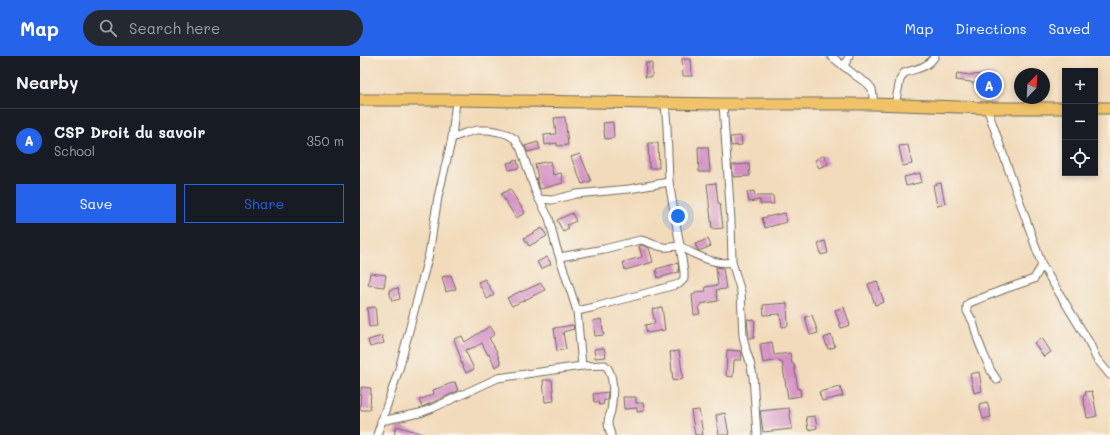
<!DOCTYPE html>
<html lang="en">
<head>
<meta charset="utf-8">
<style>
	:root { --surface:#171b24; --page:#242831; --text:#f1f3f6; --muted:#9ea1a6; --line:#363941; --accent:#2563eb }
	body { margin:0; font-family:Mali,sans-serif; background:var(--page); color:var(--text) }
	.controls { position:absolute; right:12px; top:12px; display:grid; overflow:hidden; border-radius:0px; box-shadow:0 2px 6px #0003 }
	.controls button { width:36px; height:36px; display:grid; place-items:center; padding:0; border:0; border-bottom:1px solid var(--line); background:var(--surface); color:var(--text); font:20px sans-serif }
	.compass { position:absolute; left:654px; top:12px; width:36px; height:36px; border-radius:50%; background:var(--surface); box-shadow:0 2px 6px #0003; rotate:24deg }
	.you { position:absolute; left:318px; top:160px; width:14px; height:14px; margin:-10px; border:3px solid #fff; border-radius:50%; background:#1a73e8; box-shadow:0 0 0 6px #1a73e833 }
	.badge { display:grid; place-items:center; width:26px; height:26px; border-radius:50%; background:var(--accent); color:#fff; font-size:13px; font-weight:700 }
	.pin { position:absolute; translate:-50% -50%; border:2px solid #fff; box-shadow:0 1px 4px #0006 }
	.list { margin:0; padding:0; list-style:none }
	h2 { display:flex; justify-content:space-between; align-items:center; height:52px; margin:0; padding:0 16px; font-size:17px }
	h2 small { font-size:13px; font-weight:400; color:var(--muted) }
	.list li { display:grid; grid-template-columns:26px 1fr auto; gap:12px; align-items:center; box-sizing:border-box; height:64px; padding:0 16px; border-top:1px solid var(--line) }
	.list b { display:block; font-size:15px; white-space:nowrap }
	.list p { margin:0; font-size:13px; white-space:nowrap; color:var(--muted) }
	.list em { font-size:13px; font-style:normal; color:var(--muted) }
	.actions { display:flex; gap:8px; padding:12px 16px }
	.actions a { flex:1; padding:9px 0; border:1px solid var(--accent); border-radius:0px; text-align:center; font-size:14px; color:var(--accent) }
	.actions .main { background:var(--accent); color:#fff }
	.icon { flex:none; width:22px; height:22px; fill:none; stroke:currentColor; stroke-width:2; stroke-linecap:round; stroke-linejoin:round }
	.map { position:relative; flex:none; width:750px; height:379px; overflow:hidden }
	header { display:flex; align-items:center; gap:24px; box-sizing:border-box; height:56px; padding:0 20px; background:var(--accent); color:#fff }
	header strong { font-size:19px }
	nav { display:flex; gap:22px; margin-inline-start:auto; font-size:14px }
	.search { width:280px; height:36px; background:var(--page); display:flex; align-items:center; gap:10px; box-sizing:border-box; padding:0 14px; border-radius:22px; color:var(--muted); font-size:15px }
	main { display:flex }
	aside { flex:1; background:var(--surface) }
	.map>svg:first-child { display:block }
</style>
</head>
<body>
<header>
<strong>Map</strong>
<div class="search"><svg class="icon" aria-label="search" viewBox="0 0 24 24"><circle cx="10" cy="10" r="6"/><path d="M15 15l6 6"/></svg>Search here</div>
<nav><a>Map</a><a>Directions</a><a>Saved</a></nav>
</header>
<main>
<aside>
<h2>Nearby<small></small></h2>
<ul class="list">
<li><span class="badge">A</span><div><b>CSP Droit du savoir</b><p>School</p></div><em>350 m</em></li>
</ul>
<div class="actions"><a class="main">Save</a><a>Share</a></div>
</aside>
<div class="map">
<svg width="750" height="379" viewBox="0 0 750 379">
	<rect width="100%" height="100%" fill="#f7f3e8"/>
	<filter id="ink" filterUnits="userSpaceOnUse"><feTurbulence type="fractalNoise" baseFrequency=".025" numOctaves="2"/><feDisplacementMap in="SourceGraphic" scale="8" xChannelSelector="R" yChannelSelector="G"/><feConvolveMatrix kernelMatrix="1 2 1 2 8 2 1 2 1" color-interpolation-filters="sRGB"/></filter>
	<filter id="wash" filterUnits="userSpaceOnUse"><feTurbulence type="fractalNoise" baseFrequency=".012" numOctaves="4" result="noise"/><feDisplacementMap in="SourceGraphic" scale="16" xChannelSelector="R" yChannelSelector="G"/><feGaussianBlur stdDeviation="0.9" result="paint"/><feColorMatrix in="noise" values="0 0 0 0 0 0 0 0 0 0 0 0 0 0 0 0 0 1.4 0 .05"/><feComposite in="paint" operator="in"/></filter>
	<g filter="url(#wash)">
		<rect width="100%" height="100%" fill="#f2dbbb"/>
		<g id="blocks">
			<g fill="#d490c4">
				<polygon points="322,3 331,3 332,20 323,20"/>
				<polygon points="286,7 292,7 292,21 285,21"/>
				<polygon points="597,17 610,19 634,18 634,27 611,27 611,26 596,24"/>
				<polygon points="205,61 208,89 197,90 197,87 185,89 184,79 196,78 194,62"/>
				<polygon points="253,66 254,82 245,83 243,67"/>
				<polygon points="381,80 382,89 371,90 370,81"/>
				<polygon points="178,86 180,93 167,96 165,90"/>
				<polygon points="288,87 298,87 299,112 289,112"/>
				<polygon points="548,89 552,108 543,110 539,90"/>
				<polygon points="338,91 348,91 350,116 339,116"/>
				<polygon points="220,98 231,125 222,128 211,101"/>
				<polygon points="464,99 468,108 459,112 455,104"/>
				<polygon points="157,104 159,112 149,114 147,107"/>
				<polygon points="190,105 193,119 201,117 203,127 180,133 176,122 178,122 175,108"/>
				<polygon points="389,108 390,120 373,121 372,109"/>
				<polygon points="560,117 562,126 546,130 544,121"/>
				<polygon points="356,127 358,147 360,147 363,172 352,173 347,128"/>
				<polygon points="581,127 585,148 577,150 573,129"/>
				<polygon points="150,133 165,157 156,162 141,138"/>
				<polygon points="394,135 395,140 413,140 414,148 400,148 400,144 389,146 387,136"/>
				<polygon points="212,157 216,165 207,169 209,173 203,176 197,164"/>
				<polygon points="425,157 427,166 405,172 402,162"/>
				<polygon points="182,172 187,180 169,190 164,182"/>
				<polygon points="348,183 351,190 339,195 338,194 335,188"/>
				<polygon points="465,185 468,197 461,199 458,187"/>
				<polygon points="281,189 289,192 293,206 265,214 263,206 282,201 279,190"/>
				<polygon points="187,201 191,208 181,213 177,206"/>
				<polygon points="318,207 319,216 298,222 296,213"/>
				<polygon points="356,211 363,212 366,233 356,234 358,245 340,248 341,250 338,251 340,258 334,259 332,239 335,238 335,236 346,235 345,231 358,229"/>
				<polygon points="10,217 26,219 24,231 8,229"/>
				<polygon points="91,219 96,233 86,236 82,221"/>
				<polygon points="125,223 134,239 127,243 118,226"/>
				<polygon points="517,225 524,246 515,249 508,228"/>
				<polygon points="181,227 185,234 152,250 147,242 161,235 161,236"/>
				<polygon points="38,232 40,243 32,245 29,234"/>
				<polygon points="427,247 428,270 422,271 420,258 404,259 403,249"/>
				<polygon points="15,251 17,270 9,271 7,252"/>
				<polygon points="302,251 305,274 287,277 285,269 295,267 292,253"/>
				<polygon points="484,251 490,269 481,272 475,254"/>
				<polygon points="452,259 458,277 450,279 445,261"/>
				<polygon points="241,263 244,279 235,280 233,265"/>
				<polygon points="387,263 395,264 394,282 389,282"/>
				<polygon points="213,269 214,273 203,276 206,293 197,295 194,272"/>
				<polygon points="130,270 135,278 129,282 136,294 141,308 135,311 129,298 128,299 122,287 115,291 105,294 114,313 106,317 100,304 101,303 94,283 102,280 105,286"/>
				<polygon points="471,279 475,291 468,293 464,282"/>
				<polygon points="22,280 24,287 10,291 8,284"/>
				<polygon points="682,282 691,296 684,301 674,287"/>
				<polygon points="412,286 414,299 430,297 432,308 434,308 438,333 440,333 441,340 428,342 422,306 419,306 418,304 403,307 400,288"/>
				<polygon points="244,292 246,301 235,302 234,293"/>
				<polygon points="367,294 381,295 382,297 381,304 374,304 373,321 366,320"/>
				<polygon points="319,295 323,323 313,325 310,296"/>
				<polygon points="619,316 622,335 614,337 610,318"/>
				<polygon points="183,324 192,324 194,345 185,346"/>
				<polygon points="95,326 98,335 62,351 59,344 74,338 73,334"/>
				<polygon points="1,331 11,332 10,354 0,354"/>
				<polygon points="480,331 483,340 462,345 459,336"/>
				<polygon points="732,335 737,360 727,362 723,339 726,339 725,336"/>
				<polygon points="248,336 247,344 243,345 244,348 239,349 238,346 234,346 233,338"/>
				<polygon points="263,341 276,341 276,347 283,347 284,355 277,356 277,352 264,353"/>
				<polygon points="627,346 631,361 623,363 619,348"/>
				<polygon points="429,352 432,373 403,376 400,355"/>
				<polygon points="339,354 343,379 335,379 331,355"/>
				<polygon points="365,357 369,379 359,379 356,359"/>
				<polygon points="455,360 457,372 448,374 446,361"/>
				<polygon points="37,370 64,378 64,379 34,379"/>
			</g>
		</g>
	</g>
	<g filter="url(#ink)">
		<use href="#blocks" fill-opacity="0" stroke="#71695d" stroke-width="1"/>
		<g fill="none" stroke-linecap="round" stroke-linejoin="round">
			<g stroke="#71695d" stroke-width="9">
				<g id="minor">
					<polyline points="471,0 496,20 508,28 512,33 514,48"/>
					<polyline points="484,10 489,0"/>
					<polyline points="363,48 371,165 372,206 381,236 383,280 386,294 390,306 393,320 397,379"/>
					<path d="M535,49L540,24L544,17C556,12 567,13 575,0"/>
					<polyline points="627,52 682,209 729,286 736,302 750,319"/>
					<polyline points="92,82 105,77 117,74 129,74 139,76 147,78 155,83 161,93 175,134 179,143 189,162 195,187 217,255 222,310"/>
					<polyline points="179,143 192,144 216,138 269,133 309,126"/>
					<path d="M200,201L244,193L280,184C288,185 295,190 303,191C309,192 314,190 319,190C323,191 327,194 330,196C343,202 357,209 372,206"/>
					<polyline points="217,255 235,251 319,228 324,223 324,216 320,190 309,126 307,70 305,48"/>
					<polyline points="637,324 631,315 624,299 618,284 613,266 607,255 607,250 609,247 645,233 674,223 682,209"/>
					<path d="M21,365L60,357L73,352L138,322L222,310L245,309C255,318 253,342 251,355C250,359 248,362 248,367C248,371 250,375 251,379"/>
					<polyline points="17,379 39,313 69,198 78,141 92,82 96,44"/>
				</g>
			</g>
			<g stroke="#71695d" stroke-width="13">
				<g id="primary">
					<polyline points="0,44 96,44 363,48 514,48 627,52 705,52"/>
					<polyline points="735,52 750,52"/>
				</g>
			</g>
			<use href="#minor" stroke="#fff" stroke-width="7"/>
			<use href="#primary" stroke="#f0c369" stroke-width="11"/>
		</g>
	</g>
</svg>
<div class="controls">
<button>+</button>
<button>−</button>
<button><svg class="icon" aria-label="locate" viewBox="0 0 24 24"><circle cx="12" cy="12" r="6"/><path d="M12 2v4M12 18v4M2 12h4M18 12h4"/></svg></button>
</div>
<svg class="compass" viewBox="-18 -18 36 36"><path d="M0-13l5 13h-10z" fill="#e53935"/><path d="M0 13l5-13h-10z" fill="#9ea1a6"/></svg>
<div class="you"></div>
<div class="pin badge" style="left:629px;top:29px">A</div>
</div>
</main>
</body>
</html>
